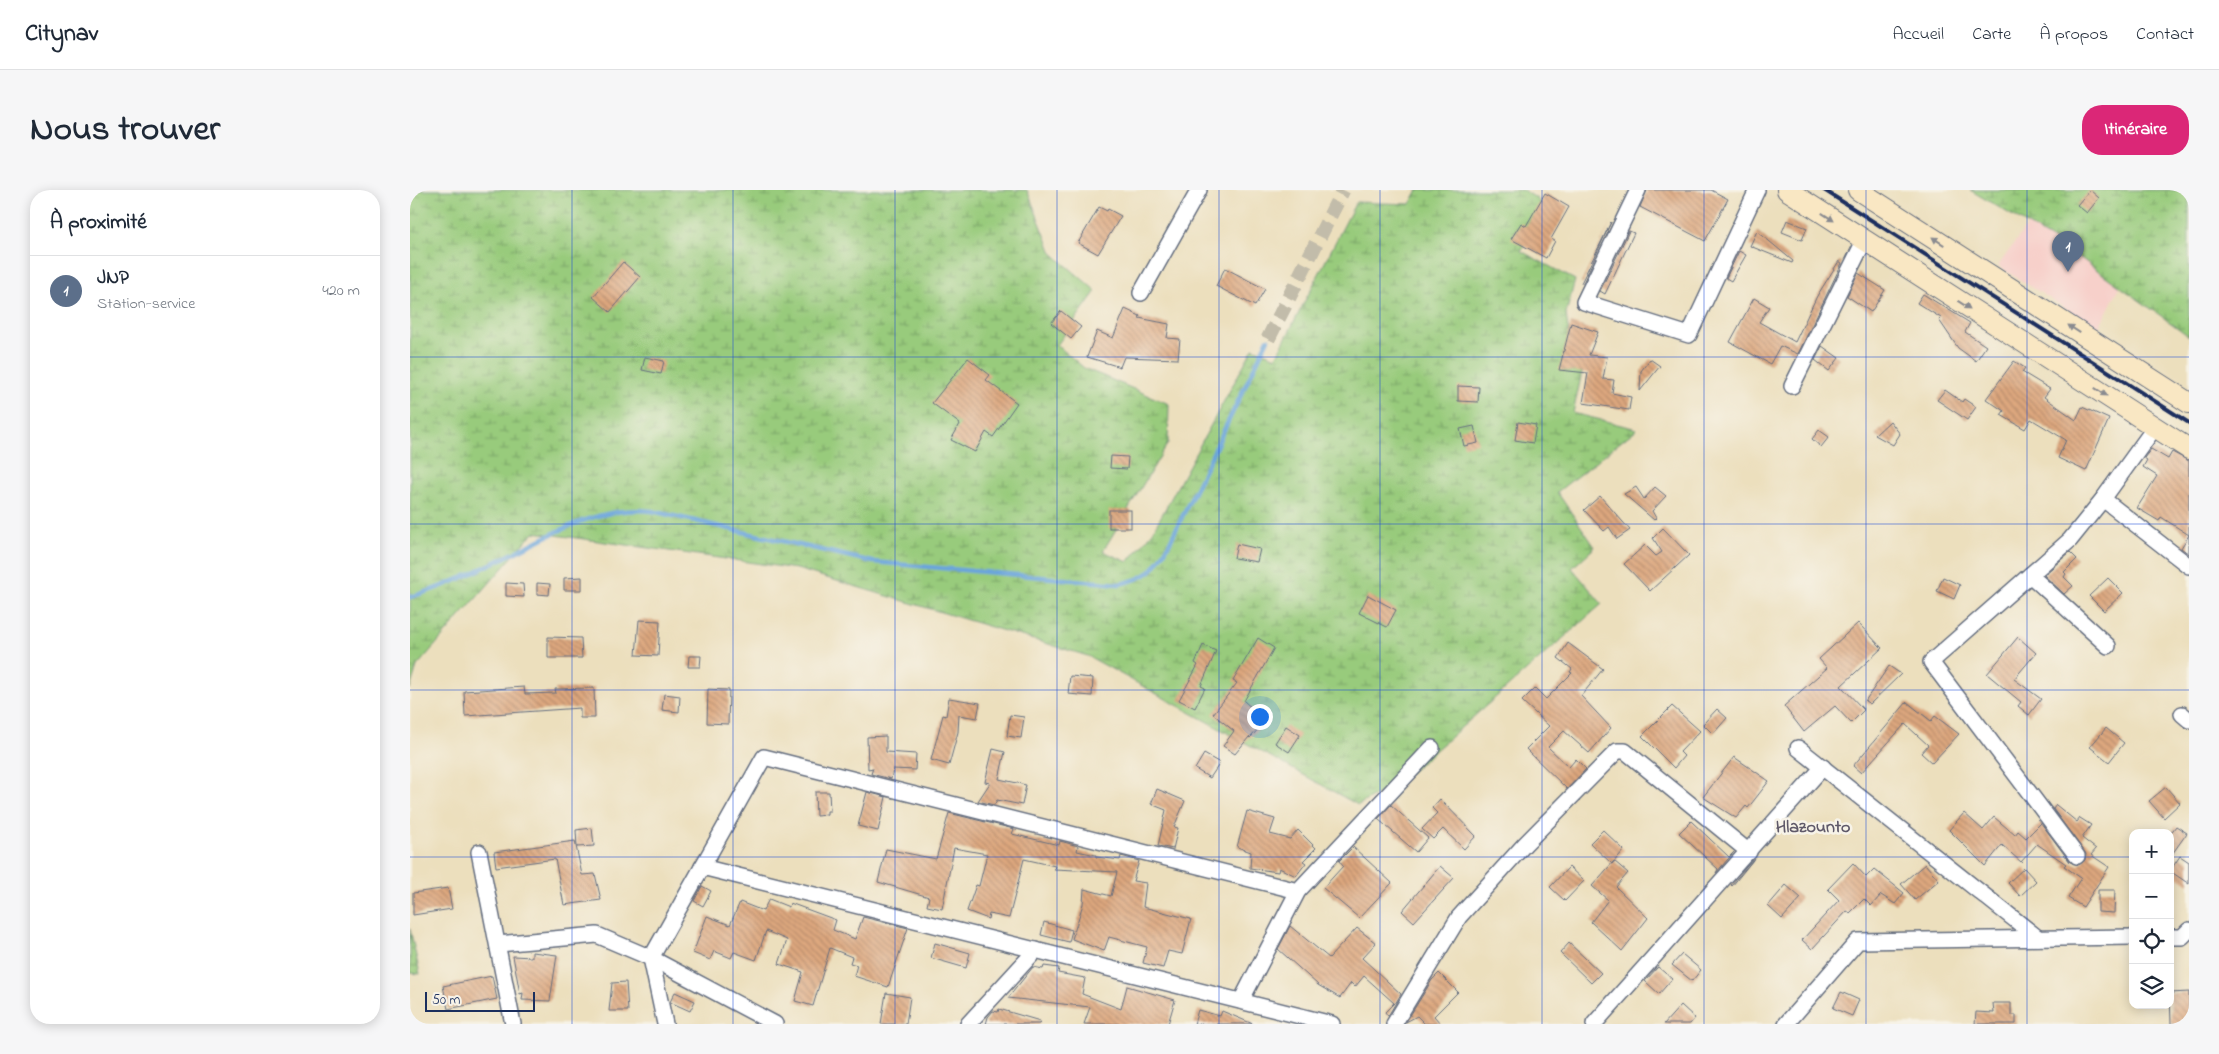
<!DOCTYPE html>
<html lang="fr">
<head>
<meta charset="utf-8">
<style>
	:root { --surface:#fff; --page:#f6f6f7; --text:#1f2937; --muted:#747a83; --line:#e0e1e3; --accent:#db2777 }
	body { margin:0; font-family:"Indie Flower",sans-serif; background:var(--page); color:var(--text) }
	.controls { position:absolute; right:15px; bottom:15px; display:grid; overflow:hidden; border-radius:10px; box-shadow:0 2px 12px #0003 }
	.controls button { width:45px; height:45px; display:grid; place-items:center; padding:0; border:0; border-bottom:1px solid var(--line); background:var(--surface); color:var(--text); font:25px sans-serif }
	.scale { position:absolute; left:15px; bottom:12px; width:110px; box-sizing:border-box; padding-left:5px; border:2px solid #1b2f5e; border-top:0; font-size:14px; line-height:18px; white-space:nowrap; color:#1b2f5e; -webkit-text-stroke:4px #f7f3e8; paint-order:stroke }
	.you { position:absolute; left:849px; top:526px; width:18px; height:18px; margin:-12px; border:4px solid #fff; border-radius:50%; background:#1a73e8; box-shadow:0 0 0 8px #1a73e833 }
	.badge { display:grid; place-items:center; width:32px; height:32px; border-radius:50%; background:var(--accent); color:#fff; font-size:16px; font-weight:700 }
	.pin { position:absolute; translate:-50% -41px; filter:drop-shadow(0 1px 2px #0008) }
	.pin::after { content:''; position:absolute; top:26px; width:18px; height:15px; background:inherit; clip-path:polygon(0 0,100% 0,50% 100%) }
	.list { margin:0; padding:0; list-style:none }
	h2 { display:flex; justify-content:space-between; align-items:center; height:65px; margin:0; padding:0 20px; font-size:21px }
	h2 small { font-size:16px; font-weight:400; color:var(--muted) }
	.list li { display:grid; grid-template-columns:32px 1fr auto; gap:15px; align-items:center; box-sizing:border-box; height:70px; padding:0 20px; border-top:1px solid var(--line) }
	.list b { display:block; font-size:19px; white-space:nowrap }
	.list p { margin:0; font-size:16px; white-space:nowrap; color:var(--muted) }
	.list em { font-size:16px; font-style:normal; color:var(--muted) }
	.icon { flex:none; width:28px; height:28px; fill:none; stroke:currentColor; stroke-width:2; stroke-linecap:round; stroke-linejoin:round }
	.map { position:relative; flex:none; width:1779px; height:834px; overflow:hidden; border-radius:20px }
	header { display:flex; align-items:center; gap:30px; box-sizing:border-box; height:70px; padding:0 25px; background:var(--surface); border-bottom:1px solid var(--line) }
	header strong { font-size:24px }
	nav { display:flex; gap:28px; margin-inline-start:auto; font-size:18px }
	.intro { display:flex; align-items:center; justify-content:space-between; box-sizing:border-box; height:120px; padding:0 30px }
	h1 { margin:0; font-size:35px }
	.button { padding:12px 22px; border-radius:20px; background:var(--accent); color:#fff; font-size:18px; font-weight:700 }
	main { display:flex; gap:30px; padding:0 30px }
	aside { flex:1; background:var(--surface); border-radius:20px; box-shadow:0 2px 12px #0003 }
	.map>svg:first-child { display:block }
</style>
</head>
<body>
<header>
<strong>Citynav</strong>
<nav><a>Accueil</a><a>Carte</a><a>À propos</a><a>Contact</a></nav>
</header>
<div class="intro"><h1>Nous trouver</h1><a class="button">Itinéraire</a></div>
<main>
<aside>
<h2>À proximité<small></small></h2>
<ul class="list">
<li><span class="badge" style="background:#5c6f8a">1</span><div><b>JNP</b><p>Station-service</p></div><em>420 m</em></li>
</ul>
</aside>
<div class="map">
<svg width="1779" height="834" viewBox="0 0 1779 834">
	<defs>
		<pattern id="wetland-marsh" width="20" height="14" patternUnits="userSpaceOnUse" patternTransform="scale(1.25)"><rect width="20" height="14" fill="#98cb7c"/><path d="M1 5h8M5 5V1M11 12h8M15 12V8" fill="none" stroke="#7ba569"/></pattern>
		<pattern id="building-back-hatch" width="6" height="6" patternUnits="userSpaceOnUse" patternTransform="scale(1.25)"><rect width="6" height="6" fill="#dda77e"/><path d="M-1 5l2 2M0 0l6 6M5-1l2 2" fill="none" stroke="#b2886a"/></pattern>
	</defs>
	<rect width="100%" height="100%" fill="#f7f3e8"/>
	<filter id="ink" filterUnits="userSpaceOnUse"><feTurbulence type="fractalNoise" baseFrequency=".02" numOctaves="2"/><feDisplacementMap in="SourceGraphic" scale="10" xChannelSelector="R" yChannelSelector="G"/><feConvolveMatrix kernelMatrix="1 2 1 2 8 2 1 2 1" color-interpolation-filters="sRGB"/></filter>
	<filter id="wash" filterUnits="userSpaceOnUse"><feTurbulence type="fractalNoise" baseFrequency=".0096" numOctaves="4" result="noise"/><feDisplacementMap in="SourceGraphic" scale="20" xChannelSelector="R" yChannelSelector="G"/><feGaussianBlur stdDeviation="1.12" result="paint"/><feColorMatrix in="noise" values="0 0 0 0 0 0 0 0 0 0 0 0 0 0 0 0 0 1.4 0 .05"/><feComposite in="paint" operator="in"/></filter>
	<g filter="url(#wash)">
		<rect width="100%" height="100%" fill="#ecdfbd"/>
		<polygon fill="#f7d0ca" points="1623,27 1714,89 1688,139 1588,76"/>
		<g fill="url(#wetland-marsh)" stroke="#5a7d6d">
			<polygon points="0,0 617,0 642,63 686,101 647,155 674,178 759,214 758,253 693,361 718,372 742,343 843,158 866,167 946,12 1000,14 1008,0 1113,0 1126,8 1136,20 1111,61 1165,90 1156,124 1159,146 1178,155 1163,223 1227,239 1147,302 1185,357 1162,378 1192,414 987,594 948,615 678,466 387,379 124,342 7,476 0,499"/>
			<polygon points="1560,0 1779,0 1779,146 1658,59"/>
			<polygon points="0,739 10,784 0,783"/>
		</g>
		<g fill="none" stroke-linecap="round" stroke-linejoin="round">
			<path stroke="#6ba5db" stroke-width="4.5" d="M0,407C28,399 55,387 81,374C132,351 184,314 242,321L463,372L709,394C738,388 744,381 758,356L858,149"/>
		</g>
		<g id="blocks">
			<g fill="url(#building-back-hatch)">
				<polygon points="1237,0 1301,0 1318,9 1295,51 1230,17"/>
				<polygon points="1680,0 1689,8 1677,23 1667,15"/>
				<polygon points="1135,3 1159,17 1141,49 1145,51 1136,68 1101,49 1111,33 1116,36"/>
				<polygon points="689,17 697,21 698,19 711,26 688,64 668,53"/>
				<polygon points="1377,30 1397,38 1392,50 1372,42"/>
				<polygon points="1201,32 1173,93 1171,93"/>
				<polygon points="1219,41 1224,43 1195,104 1190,101"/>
				<polygon points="1347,41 1383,71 1382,73 1340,56"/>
				<polygon points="1329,61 1336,65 1321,91 1316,88"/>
				<polygon points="1429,71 1432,73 1388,164 1370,156 1360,174 1320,152 1344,108 1359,117 1349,132 1385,152 1407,106"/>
				<polygon points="213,72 230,87 200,122 183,107"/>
				<polygon points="815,78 855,99 845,116 806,96"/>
				<polygon points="1448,83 1475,100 1461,122 1437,106"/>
				<polygon points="1513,104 1560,133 1555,142 1576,156 1566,171 1548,158 1529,130 1531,128 1507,113"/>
				<polygon points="715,119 730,126 729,128 759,134 757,148 770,149 768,169 714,167 710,177 677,167 687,141 703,148"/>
				<polygon points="651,121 671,137 661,149 641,133"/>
				<polygon points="1161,133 1188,142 1179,165 1197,167 1193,189 1204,190 1202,203 1221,207 1219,220 1173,213 1178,183 1149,180"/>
				<polygon points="1412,156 1429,168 1419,181 1405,170"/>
				<polygon points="235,167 254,171 251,184 232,180"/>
				<polygon points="558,168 580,185 576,190 607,213 583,247 576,242 565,262 541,250 550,234 522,213"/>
				<polygon points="1240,169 1250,176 1230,201 1231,181"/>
				<polygon points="1604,171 1615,178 1612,182 1640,199 1634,207 1666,230 1672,217 1699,229 1676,281 1648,268 1656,250 1621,229 1615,239 1591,225 1594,221 1576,209"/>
				<polygon points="1048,196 1069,197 1068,212 1048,211"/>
				<polygon points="1535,200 1552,212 1554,209 1566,217 1557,230 1527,210"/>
				<polygon points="1480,231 1490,244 1483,255 1465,245"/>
				<polygon points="1108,232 1126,235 1123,253 1105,250"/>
				<polygon points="1064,236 1068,253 1054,256 1050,239"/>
				<polygon points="1409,240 1419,247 1411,257 1402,249"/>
				<polygon points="1741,259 1758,269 1762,262 1779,271 1779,364 1771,358 1779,345 1751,327 1749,331 1727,318 1747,286 1733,277 1737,270 1734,268"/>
				<polygon points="701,266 718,267 717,279 700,278"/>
				<polygon points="1226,297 1234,309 1245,297 1256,306 1242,321 1246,328 1244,330 1214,304"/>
				<polygon points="1190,306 1220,340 1207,349 1199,337 1194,341 1174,320"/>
				<rect x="699" y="320" width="22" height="18"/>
				<polygon points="1253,338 1279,365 1240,401 1214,374 1235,355 1246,366 1252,362 1243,348"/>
				<polygon points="827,354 850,359 847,372 824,368"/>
				<polygon points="1660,362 1667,369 1654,382 1656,384 1654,387 1663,396 1654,404 1634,385"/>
				<polygon points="172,387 172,400 154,400 154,388"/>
				<polygon points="1533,387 1550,395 1544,409 1527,401"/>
				<polygon points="1698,388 1713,403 1694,421 1679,406"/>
				<polygon points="96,393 113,394 114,407 96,406"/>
				<polygon points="127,393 140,394 139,405 127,404"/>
				<polygon points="958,405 986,420 977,437 949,423"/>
				<polygon points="229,430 250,431 248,466 226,465"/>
				<polygon points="1448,433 1472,458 1431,496 1454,520 1441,533 1425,516 1394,542 1374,516 1417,478 1409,469"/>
				<polygon points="138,447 171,448 172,468 138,468"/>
				<polygon points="1608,447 1626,463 1604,489 1631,509 1619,525 1608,516 1611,512 1577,484"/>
				<polygon points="848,448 864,458 834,511 856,531 840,548 839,547 825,564 813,556 824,541 803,524 827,493 823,491"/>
				<polygon points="1158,453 1193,479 1171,506 1201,538 1179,563 1154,541 1138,557 1159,577 1166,569 1176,579 1157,599 1116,559 1139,536 1112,511 1125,498 1136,509 1162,483 1160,482 1162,479 1148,468"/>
				<polygon points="793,455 806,461 791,496 795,498 785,518 769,510 788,475 785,473"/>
				<polygon points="279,466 291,466 290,477 278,477"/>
				<polygon points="1479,476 1491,484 1460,514 1455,511"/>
				<polygon points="660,486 683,488 682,506 658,504"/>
				<polygon points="114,497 115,504 146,503 145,499 184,498 185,528 170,528 170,518 55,526 54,501"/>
				<polygon points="298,499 319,500 318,534 297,533"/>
				<polygon points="254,504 270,506 269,522 252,520"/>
				<polygon points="539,508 570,513 567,528 549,525 548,542 539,575 521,570 533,525 536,526"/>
				<polygon points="1497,512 1521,531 1525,526 1549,544 1522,573 1511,563 1518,555 1495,534 1451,583 1443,576"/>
				<polygon points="1262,516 1290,541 1270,562 1274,566 1264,578 1232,546"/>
				<polygon points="1307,519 1317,528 1303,544 1293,534"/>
				<polygon points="600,525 614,527 611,548 597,546"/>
				<polygon points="876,536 890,545 879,562 865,553"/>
				<polygon points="1696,538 1714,553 1699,572 1680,557"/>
				<polygon points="476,546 476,562 506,564 505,580 483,579 481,589 461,584 463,578 458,579 457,547"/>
				<polygon points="583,559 595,562 589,589 616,595 612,615 587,610 584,615 568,611 580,593 575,592"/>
				<polygon points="794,564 810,573 800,588 785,579"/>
				<polygon points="1324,567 1359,591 1338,618 1336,616 1326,628 1293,607"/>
				<polygon points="1756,597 1770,613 1754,628 1739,611"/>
				<polygon points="747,599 775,611 764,637 768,638 763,659 748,656 756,620 741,614"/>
				<polygon points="405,602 419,602 420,621 417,621 417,625 406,626"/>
				<polygon points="457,602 476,607 468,641 448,636"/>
				<polygon points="1030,609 1066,646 1054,659 1033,639 1023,649 1012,639 1027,623 1022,618"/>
				<polygon points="981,615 1018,648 1006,662 968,629"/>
				<polygon points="1646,615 1667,632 1670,628 1681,635 1672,648 1686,659 1681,665 1699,677 1673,717 1658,708 1671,688 1654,676 1656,674 1627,654 1611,672 1592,655 1575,676 1539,640 1554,623 1573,640 1584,627 1605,645 1608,641 1616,648 1631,633 1660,672 1669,675 1675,670 1676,664 1643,619"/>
				<polygon points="837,621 865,629 860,644 880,649 888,640 906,658 893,671 896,673 886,686 869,678 868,682 840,678 841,662 827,657"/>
				<polygon points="539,623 604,639 602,644 649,655 650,651 668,656 667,661 686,665 686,667 710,670 711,666 729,671 723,691 736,693 733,717 781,729 772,764 758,761 753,778 733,773 737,757 699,747 694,761 662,749 673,714 674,699 701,706 707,682 644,679 645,676 614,669 599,728 579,724 578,729 557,721 566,695 569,696 577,664 544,658 532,719 517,716 519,707 468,692 476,659 526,669"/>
				<polygon points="1281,631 1319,667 1324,662 1306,683 1308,679 1269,643"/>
				<polygon points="1766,636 1777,643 1760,667 1760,644"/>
				<polygon points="182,638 184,656 167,657 166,640"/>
				<polygon points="1193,640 1214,660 1202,674 1180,653"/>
				<polygon points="165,651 172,685 185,684 191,710 154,715 145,669 86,677 84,662"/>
				<polygon points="943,657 982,693 949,728 913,698 933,676 929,671"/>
				<polygon points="1770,666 1779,672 1779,694 1760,681"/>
				<polygon points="1343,670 1322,696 1321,695 1342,671"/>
				<polygon points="1204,671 1218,683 1206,697 1238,728 1212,761 1181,732 1198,710 1182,696"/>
				<polygon points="1443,673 1456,687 1464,679 1494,703 1485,714 1471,705 1461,716 1454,709 1440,723 1437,721 1402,759 1392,750 1429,710 1418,699"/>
				<polygon points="1515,674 1529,690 1505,710 1491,694"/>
				<polygon points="1030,676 1044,688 1004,732 992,721"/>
				<polygon points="1159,677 1174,691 1155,711 1140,697"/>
				<polygon points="1614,678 1626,691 1610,706 1598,693"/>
				<polygon points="1376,695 1391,708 1372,729 1358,716"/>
				<polygon points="292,696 301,701 293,716 284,711"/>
				<polygon points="38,698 42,719 3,725 3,703"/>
				<polygon points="1688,700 1705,700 1704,723 1688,722"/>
				<polygon points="359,709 379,717 380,713 426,730 423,740 445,749 453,727 498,738 478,797 444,786 447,775 440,773 442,767 420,758 403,816 385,811 393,782 369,774 377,750 356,741 346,770 324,762 321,768 304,761 300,770 283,763 297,726 320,735 330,712 353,721"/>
				<polygon points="634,732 662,740 659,752 631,745"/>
				<polygon points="880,736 919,768 947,738 966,753 952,768 991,804 978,826 975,822 984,813 954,786 945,797 941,793 930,808 908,795 868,759"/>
				<polygon points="525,753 560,763 556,778 521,768"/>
				<polygon points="1159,753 1191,783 1181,793 1150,763"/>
				<polygon points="122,762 147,765 140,811 112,810 113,803 110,804 103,766 122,767"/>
				<polygon points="1272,764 1291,780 1282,791 1262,775"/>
				<polygon points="634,776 649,778 648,783 675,788 672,804 711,819 717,796 765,810 758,834 674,834 680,817 598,808 623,777 633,779"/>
				<polygon points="1248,777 1262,789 1249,804 1235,791"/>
				<polygon points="1029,783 1048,802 1024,826 1031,834 1015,834 1007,826 996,832 1022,790"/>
				<polygon points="82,786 87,809 38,819 33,796"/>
				<polygon points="216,792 218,821 199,821 202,793"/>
				<polygon points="265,802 285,811 280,821 260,812"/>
				<polygon points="1431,802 1449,810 1442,826 1423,818"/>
				<polygon points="1779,802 1779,834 1761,834 1760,803"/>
				<polygon points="476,803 500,807 496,834 471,834"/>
				<polygon points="1583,813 1601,813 1601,825 1606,825 1606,834 1565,834 1566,822 1584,823"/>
				<polygon points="1271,815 1285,828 1280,834 1254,834"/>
				<polygon points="589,819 630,831 629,834 576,834 578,827 583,821 588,822"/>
				<polygon points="788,820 810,826 812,821 843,834 784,834"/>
			</g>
		</g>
	</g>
	<g filter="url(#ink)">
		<use href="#blocks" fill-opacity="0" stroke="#646d7f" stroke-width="1"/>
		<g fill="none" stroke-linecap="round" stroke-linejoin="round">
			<polyline stroke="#c2bcaa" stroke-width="15" stroke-dasharray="15 8" stroke-linecap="butt" points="858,149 933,0"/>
			<g stroke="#646d7f" stroke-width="18">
				<g id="street">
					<polyline points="1228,0 1174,112 1279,145 1347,0"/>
					<polyline points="731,103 789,0"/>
					<polyline points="1382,196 1454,51"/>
					<polyline points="1693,309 1779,376"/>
					<polyline points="1620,385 1698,456"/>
					<polyline points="1772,524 1779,530"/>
					<polyline points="1388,558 1628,748"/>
					<polyline points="69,662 103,834"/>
					<polyline points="1667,666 1521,472 1660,350 1693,309 1745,237"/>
					<polyline points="292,677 922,834"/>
					<polyline points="1760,747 1772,747 1779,740"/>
					<polyline points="88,754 187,745 241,768 365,834"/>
					<polyline points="831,811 888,701 1022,558"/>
					<polyline points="255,834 241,768 354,567 888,701"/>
					<polyline points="558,834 626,760"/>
					<polyline points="984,834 1049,727 1115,654 1207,561 1215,561 1339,662"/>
					<polyline points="1184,834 1413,577"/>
					<polyline points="1376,834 1448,751 1723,747"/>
				</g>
			</g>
			<g stroke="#646d7f" stroke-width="22">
				<g id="secondary">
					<polyline points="1377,0 1779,259"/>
					<polyline points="1448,0 1779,213"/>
				</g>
			</g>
			<use href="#street" stroke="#fff" stroke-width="15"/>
			<use href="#secondary" stroke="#f9e7c3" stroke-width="20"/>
			<polyline stroke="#1b2f5e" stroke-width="4" points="1414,0 1779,233"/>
		</g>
		<defs><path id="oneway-solid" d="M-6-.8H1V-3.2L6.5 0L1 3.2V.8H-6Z" transform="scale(1.25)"/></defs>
		<g fill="#8a8b90">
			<use href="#oneway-solid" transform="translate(1418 27) rotate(33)"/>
			<use href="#oneway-solid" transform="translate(1528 51) rotate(-147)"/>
			<use href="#oneway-solid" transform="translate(1554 115) rotate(33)"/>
			<use href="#oneway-solid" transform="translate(1664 139) rotate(-147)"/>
			<use href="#oneway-solid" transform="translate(1691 202) rotate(33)"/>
		</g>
	</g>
	<path fill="none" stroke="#1d4ed8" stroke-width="1" stroke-opacity="0.55" d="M162,0V834M323,0V834M485,0V834M647,0V834M809,0V834M970,0V834M1132,0V834M1294,0V834M1456,0V834M1617,0V834M0,167H1779M0,334H1779M0,500H1779M0,667H1723M1760,667H1779"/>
	<g text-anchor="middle" stroke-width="5" stroke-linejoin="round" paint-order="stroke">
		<g font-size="18" font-weight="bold" fill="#5f5969" stroke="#f7f3e8">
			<text x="1403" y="642">Hlazounto</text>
		</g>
	</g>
</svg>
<div class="controls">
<button>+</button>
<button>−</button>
<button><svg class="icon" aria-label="locate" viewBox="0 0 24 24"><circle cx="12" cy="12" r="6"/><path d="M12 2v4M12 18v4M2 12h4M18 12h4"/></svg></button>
<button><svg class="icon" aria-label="layers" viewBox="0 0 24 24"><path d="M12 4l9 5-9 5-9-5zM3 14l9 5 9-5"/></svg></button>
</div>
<div class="scale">50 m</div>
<div class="you"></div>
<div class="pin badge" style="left:1658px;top:82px;background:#5c6f8a">1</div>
</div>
</main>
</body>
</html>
